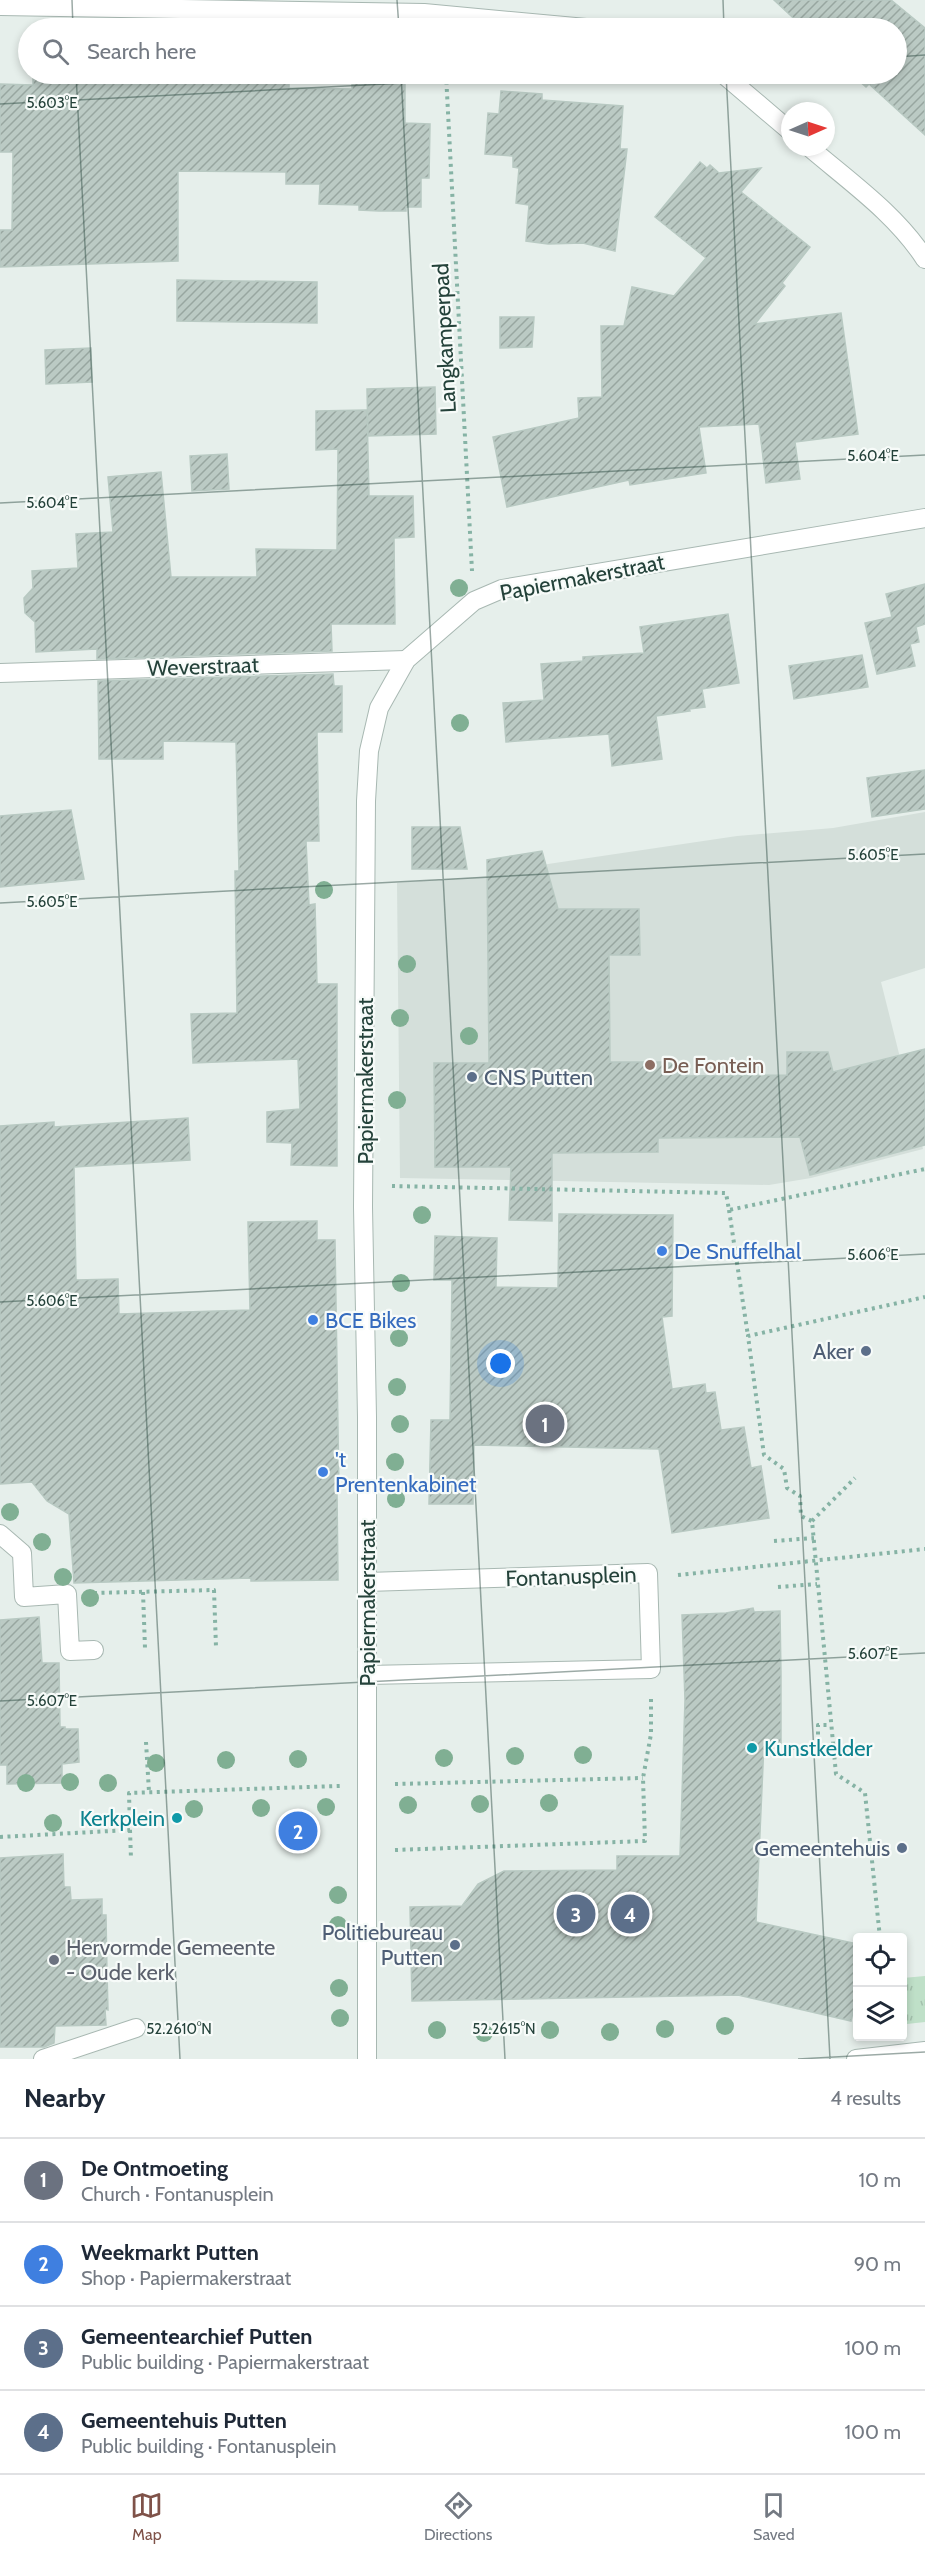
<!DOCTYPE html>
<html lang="en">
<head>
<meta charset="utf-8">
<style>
	:root { --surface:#fff; --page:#f6f6f7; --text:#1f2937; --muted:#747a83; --line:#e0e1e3; --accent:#7f5249 }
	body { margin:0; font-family:Cabin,sans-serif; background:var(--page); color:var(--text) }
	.controls { position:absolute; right:18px; bottom:18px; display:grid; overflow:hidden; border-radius:6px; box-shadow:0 3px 9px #0003 }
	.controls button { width:54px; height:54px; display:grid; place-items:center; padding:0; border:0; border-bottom:2px solid var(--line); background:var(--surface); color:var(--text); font:30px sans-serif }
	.compass { position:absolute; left:781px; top:102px; width:54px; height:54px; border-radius:50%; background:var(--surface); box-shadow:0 3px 9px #0003; rotate:87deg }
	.you { position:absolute; left:501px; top:1364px; width:21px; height:21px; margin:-15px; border:4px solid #fff; border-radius:50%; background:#1a73e8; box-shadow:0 0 0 9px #1a73e833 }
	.badge { display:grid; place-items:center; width:39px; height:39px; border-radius:50%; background:var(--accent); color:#fff; font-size:20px; font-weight:700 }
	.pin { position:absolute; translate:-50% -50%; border:3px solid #fff; box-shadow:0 2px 6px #0006 }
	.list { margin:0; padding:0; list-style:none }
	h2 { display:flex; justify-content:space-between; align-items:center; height:78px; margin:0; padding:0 24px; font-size:26px }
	h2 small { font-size:20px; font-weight:400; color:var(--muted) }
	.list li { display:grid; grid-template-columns:39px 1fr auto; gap:18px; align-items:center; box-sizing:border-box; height:84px; padding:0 24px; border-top:2px solid var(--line) }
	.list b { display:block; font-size:22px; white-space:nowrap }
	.list p { margin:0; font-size:20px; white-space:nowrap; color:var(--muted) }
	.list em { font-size:20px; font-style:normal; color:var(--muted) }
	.icon { flex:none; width:33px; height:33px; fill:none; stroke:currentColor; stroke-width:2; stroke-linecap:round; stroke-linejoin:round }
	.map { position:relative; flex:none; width:925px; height:2059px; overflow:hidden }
	.search { position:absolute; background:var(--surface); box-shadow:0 3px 9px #0003; left:18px; right:18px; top:18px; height:66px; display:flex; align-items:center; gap:15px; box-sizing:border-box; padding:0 21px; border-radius:33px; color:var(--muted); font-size:22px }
	.sheet { height:414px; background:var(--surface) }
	nav { display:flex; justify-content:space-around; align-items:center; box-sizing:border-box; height:84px; border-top:2px solid var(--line); background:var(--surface); font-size:16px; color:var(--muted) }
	nav a { display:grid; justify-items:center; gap:3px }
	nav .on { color:var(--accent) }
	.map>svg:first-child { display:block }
</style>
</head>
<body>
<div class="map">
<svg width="925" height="2059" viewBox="0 0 925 2059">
	<defs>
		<pattern id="grass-tufts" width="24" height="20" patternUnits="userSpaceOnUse" patternTransform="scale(1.5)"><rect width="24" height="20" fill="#bfe0c8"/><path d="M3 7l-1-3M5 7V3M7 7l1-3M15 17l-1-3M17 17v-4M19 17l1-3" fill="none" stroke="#a4c1ad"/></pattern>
		<pattern id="building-hatch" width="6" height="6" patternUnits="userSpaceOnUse" patternTransform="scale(1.5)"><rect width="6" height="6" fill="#bbcac4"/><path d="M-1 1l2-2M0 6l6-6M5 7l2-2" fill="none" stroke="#98a6a0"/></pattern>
	</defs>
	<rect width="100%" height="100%" fill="#e6efeb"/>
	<polygon fill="#d4dfda" points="925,812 925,968 881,982 923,1149 811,1178 769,1185 400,1178 397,883 513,874 548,864 737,836 833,828"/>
	<polygon fill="url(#grass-tufts)" points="925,1976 925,2022 907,2024 903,2020 903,1978"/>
	<g fill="url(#building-hatch)" stroke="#b8c9c2" stroke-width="1.5">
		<polygon points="774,0 891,0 925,28 925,135 869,84 866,87 851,74 897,74 897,28 804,28"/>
		<polygon points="33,74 289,74 289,88 352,89 352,74 405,74 405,123 430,124 429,178 421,178 421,207 406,207 406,211 379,211 359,210 359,205 319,204 320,184 286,184 286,172 178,171 178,261 0,267 0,230 12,230 13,152 0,152 0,84 33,85"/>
		<polygon points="501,91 542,94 542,100 623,106 620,149 627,149 615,251 583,243 548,244 526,241 529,205 516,203 519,168 513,167 513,156 485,154 488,113 499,114"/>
		<polygon points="700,162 707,168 710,165 719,173 761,168 741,192 810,247 782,283 785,286 755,324 841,313 858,434 795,442 800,479 766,483 759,424 699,427 706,473 630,485 629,480 507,507 493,437 579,418 578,398 602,397 601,326 624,326 632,287 674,296 706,258 655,217"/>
		<polygon points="177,280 317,282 317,323 177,321"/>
		<polygon points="500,317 534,317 532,347 500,348"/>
		<polygon points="91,348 92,382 46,384 45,350"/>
		<polygon points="435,387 436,434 368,436 367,389"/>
		<polygon points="367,410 369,496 413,496 414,537 394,538 395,624 331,624 332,651 97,659 97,649 36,652 35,622 25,613 24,598 33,588 32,571 78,568 76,534 113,532 108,477 161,472 171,577 257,577 256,549 337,550 338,449 316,450 316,411"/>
		<polygon points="227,454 229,489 192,491 190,456"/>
		<polygon points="925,584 925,624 916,627 919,642 910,644 915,666 877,674 865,623 892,617 886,594"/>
		<polygon points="728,614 739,683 702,689 705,707 689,709 690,711 656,716 662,759 612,766 609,734 506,742 503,703 544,700 541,664 583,661 583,657 644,653 640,627"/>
		<polygon points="862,655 868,687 794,699 789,666"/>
		<polygon points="333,674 334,686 342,686 342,732 317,732 319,841 306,841 309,905 315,904 317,984 337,984 337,1166 291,1165 292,1143 267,1142 267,1112 300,1109 298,1059 193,1063 191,1014 237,1013 235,871 239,871 236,742 163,741 163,759 99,759 98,681"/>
		<polygon points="925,770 925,809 872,817 867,778"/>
		<polygon points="71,810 84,879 0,887 0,816"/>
		<polygon points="412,827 460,827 467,869 412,869"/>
		<polygon points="542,851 558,909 639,909 640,955 609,955 610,1062 687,1062 687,1076 787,1075 787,1052 828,1052 833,1072 925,1049 925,1145 810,1175 800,1137 658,1138 658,1152 552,1153 552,1221 509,1220 511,1167 435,1167 434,1063 489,1063 487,860"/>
		<polygon points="188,1118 190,1160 74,1167 76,1280 118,1279 119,1314 250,1310 248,1222 317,1221 317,1240 335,1240 339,1491 337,1491 338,1580 251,1581 251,1578 74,1583 69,1514 47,1501 32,1482 0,1484 0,1126 54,1122 54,1127"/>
		<polygon points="559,1214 673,1215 672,1316 662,1317 672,1389 705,1384 706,1393 715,1392 721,1430 744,1427 751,1468 761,1466 769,1518 672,1533 659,1449 474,1445 473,1504 429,1504 431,1420 450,1420 452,1280 434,1280 435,1236 497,1238 496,1287 558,1288"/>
		<polygon points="753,1608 754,1612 780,1611 781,1674 781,1743 764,1743 756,1922 858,1944 858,1991 851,2021 738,1995 412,2001 410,1907 462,1906 478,1884 504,1871 617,1870 617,1856 680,1856 685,1700 682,1615 726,1613"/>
		<polygon points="39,1617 42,1663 59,1663 60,1727 65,1727 65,1729 78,1729 79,1762 62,1764 62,1783 7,1784 7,1765 0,1765 0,1620"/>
		<polygon points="63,1854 64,1887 70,1887 71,1900 102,1899 102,1915 106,1915 107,1973 108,2010 105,2009 106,2025 55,2026 54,2043 44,2047 0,2047 0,1858"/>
	</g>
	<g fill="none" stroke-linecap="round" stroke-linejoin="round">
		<g stroke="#a8b8b2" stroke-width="20">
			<g id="street">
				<polyline points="0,6 424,13 586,28"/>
				<polyline points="723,74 790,131"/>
				<path d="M809,147C850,182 896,214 925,259"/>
				<polyline points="0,673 406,660"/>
				<polyline points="0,1534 22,1553 24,1597 67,1594 70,1651 94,1650"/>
				<polyline points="367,1582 648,1573 651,1669 367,1675"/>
				<polyline points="43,2059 136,2028"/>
				<polyline points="367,2059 367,1417 363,1207 366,801 369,751 379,708 406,660 474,601 502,589 925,518"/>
				<polyline points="856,2059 925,2051"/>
			</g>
		</g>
		<g stroke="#86b3a5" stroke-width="4" stroke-dasharray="3 4.5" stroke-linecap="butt">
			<polyline points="446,74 472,571"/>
			<polyline points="392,1186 726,1193 729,1210 925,1169"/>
			<polyline points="729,1210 748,1336"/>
			<polyline points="812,1521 855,1478"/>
			<polyline points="774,1541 814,1538"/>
			<polyline points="678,1575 925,1549"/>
			<polyline points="778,1587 817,1584"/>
			<polyline points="143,1592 145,1648"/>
			<polyline points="94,1593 214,1590 216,1647"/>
			<polyline points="146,1742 149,1792"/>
			<polyline points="763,1748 818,1747 818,1725 831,1725"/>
			<polyline points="395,1784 643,1778"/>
			<polyline points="130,1830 131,1859"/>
			<polyline points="0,1837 130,1830 129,1793 340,1786"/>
			<polyline points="395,1850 645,1841 643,1778 651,1734 651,1698"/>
			<polyline points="880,1938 865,1793 836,1774 812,1521 801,1516 800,1496 787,1488 784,1469 764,1455 748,1336 925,1297"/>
			<polyline points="395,1954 411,1954"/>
		</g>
		<use href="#street" stroke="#fff" stroke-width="18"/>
	</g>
	<g fill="#80af93">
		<circle cx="459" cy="588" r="9"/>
		<circle cx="460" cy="723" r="9"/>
		<circle cx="324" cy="890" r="9"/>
		<circle cx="407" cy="964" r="9"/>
		<circle cx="400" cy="1018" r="9"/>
		<circle cx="469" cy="1036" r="9"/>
		<circle cx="397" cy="1100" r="9"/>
		<circle cx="422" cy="1215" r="9"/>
		<circle cx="401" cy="1283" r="9"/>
		<circle cx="399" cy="1338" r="9"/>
		<circle cx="397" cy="1387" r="9"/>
		<circle cx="400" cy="1424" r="9"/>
		<circle cx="395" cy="1462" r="9"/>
		<circle cx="396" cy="1499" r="9"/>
		<circle cx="10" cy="1512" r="9"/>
		<circle cx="42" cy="1542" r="9"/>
		<circle cx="63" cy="1577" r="9"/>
		<circle cx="90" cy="1598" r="9"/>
		<circle cx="583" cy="1755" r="9"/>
		<circle cx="515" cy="1756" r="9"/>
		<circle cx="444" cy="1758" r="9"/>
		<circle cx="298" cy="1759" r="9"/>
		<circle cx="226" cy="1760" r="9"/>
		<circle cx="156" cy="1763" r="9"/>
		<circle cx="70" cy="1782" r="9"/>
		<circle cx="26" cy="1783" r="9"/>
		<circle cx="108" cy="1783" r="9"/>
		<circle cx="549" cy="1803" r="9"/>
		<circle cx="480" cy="1804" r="9"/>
		<circle cx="408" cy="1805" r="9"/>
		<circle cx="326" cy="1807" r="9"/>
		<circle cx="261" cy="1808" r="9"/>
		<circle cx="194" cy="1809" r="9"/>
		<circle cx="53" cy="1823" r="9"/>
		<circle cx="338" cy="1895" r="9"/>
		<circle cx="338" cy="1925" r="9"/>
		<circle cx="339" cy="1988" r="9"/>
		<circle cx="340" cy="2018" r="9"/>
		<circle cx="725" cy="2026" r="9"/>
		<circle cx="665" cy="2029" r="9"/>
		<circle cx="437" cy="2030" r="9"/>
		<circle cx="550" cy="2030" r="9"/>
		<circle cx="610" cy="2032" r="9"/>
		<circle cx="484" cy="2033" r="9"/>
	</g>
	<path fill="none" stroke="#24423a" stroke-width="1.5" stroke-opacity="0.45" d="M72,0L73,28M397,0L399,28M723,0L724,28M896,57L925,55M76,74L180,2059M401,74L505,2059M726,74L830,2059M0,104L578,74M0,503L925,455M0,903L925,854M0,1302L925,1254M0,1701L925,1653M798,2059L925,2052"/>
	<circle fill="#8d6e63" stroke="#f7fbf9" stroke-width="2" cx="650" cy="1065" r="6"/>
	<g fill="#5c6f8a" stroke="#f7fbf9" stroke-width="2">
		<circle cx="472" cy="1077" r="6"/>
		<circle cx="866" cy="1351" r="6"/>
		<circle cx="902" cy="1848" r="6"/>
		<circle cx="455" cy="1945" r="6"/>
	</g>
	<g fill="#3f7fe0" stroke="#f7fbf9" stroke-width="2">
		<circle cx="662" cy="1251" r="6"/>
		<circle cx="313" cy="1320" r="6"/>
		<circle cx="323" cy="1472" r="6"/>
	</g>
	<g fill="#0f9aa8" stroke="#f7fbf9" stroke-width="2">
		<circle cx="752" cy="1748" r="6"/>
		<circle cx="177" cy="1818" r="6"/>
	</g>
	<circle fill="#6b7280" stroke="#f7fbf9" stroke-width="2" cx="54" cy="1960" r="6"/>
	<g text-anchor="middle" stroke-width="4.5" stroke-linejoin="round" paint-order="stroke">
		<g font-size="22" fill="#24423a" stroke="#f7fbf9">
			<text transform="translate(444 338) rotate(-93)" y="8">Langkamperpad</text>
			<text transform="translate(582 577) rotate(-11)" y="8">Papiermakerstraat</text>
			<text transform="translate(203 666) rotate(-2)" y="8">Weverstraat</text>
			<text transform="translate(365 1081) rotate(-90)" y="8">Papiermakerstraat</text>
			<text transform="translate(571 1576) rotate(-2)" y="8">Fontanusplein</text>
			<text transform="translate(367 1603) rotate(-90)" y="8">Papiermakerstraat</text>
		</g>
		<g font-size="22" fill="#785e54" stroke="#f7fbf9" text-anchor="start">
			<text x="662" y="1073">De Fontein</text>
		</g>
		<g font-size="22" fill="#4e5e75" stroke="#f7fbf9" text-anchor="end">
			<text x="484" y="1085" text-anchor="start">CNS Putten</text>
			<text x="854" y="1359">Aker</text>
			<text x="890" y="1856">Gemeentehuis</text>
			<text x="443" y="1940">Politiebureau<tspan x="443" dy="25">Putten</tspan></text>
		</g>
		<g font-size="22" fill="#366cbe" stroke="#f7fbf9" text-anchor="start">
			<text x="674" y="1259">De Snuffelhal</text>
			<text x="325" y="1328">BCE Bikes</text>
			<text x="335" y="1467">'t<tspan x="335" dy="25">Prentenkabinet</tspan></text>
		</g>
		<g font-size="22" fill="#0d838f" stroke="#f7fbf9" text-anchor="start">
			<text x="764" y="1756">Kunstkelder</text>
			<text x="165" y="1826" text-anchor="end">Kerkplein</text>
		</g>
		<g font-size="22" fill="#5b616d" stroke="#f7fbf9" text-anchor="start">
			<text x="66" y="1955">Hervormde Gemeente<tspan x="66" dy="25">- Oude kerk</tspan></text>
		</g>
	</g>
	<g font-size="15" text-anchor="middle" fill="#24423a" stroke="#f7fbf9" stroke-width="4.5" stroke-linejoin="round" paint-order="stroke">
		<text x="52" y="108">5.603°E</text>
		<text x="873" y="461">5.604°E</text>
		<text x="52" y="508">5.604°E</text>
		<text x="873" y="860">5.605°E</text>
		<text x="52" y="907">5.605°E</text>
		<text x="873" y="1260">5.606°E</text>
		<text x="52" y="1306">5.606°E</text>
		<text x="873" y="1659">5.607°E</text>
		<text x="52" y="1706">5.607°E</text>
		<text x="179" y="2034">52.2610°N</text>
		<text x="504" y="2034">52.2615°N</text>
	</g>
</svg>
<div class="controls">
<button><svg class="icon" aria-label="locate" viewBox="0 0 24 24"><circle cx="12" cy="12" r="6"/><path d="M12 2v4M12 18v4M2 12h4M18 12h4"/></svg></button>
<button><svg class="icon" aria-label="layers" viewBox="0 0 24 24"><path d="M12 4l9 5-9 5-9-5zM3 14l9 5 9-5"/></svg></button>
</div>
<svg class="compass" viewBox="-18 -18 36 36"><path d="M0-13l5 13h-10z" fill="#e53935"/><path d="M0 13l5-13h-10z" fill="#747a83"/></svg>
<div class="you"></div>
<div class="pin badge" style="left:545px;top:1424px;background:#6b7280">1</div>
<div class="pin badge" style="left:298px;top:1831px;background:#3f7fe0">2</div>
<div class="pin badge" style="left:576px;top:1914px;background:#5c6f8a">3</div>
<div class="pin badge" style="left:630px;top:1914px;background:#5c6f8a">4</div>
<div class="search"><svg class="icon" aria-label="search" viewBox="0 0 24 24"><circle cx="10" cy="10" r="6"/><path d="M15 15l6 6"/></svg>Search here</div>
</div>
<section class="sheet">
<h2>Nearby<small>4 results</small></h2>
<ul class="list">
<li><span class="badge" style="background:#6b7280">1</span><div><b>De Ontmoeting</b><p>Church · Fontanusplein</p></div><em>10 m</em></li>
<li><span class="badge" style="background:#3f7fe0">2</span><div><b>Weekmarkt Putten</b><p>Shop · Papiermakerstraat</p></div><em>90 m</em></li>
<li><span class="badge" style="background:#5c6f8a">3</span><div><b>Gemeentearchief Putten</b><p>Public building · Papiermakerstraat</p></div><em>100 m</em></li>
<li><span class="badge" style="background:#5c6f8a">4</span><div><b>Gemeentehuis Putten</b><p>Public building · Fontanusplein</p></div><em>100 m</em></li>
</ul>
</section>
<nav>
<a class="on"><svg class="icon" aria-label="map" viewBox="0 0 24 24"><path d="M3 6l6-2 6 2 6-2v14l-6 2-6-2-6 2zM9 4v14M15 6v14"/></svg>Map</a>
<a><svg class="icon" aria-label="directions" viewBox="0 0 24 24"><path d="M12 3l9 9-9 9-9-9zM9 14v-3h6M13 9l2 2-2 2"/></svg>Directions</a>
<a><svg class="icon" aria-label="saved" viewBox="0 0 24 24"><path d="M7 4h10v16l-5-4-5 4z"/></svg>Saved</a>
</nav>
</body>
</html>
